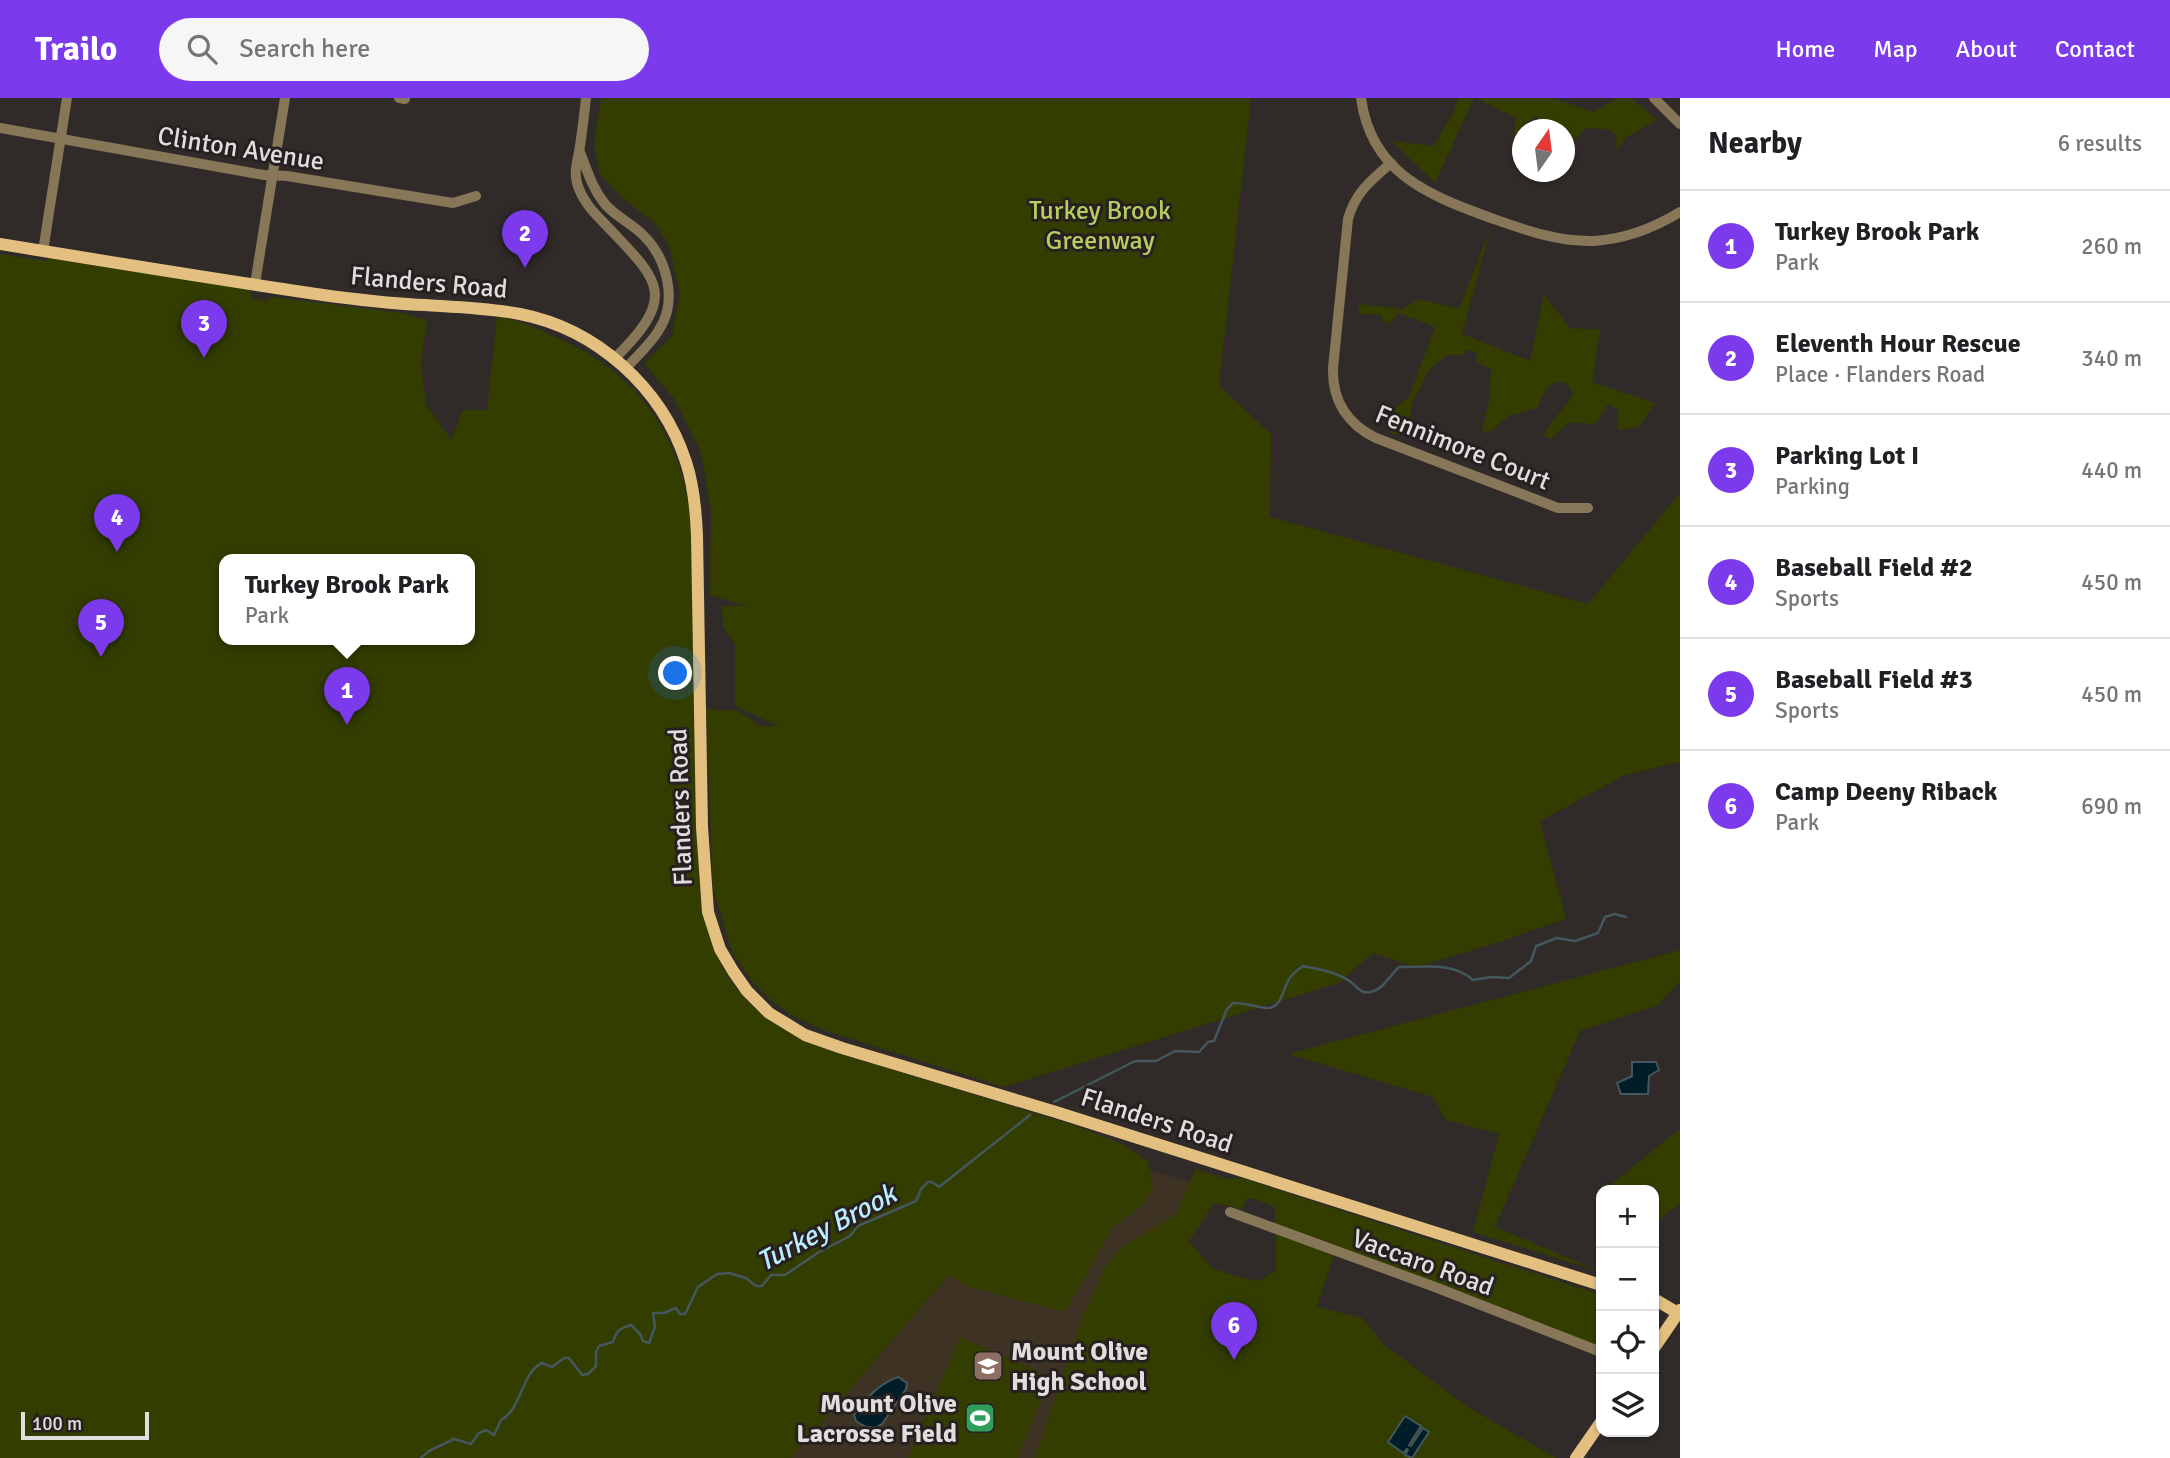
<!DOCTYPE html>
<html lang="en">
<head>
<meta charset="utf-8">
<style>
	:root { --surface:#fff; --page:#f6f6f6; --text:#202124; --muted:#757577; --line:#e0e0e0; --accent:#7c3aed }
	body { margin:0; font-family:Signika,sans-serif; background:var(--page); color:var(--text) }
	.controls { position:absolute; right:21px; bottom:21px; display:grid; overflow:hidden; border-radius:14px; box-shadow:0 2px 5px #0004 }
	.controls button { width:63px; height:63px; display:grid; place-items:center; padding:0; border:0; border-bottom:2px solid var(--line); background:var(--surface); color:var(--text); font:35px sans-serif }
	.compass { position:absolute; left:1512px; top:21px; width:63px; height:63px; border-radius:50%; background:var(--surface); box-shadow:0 2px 5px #0004; rotate:14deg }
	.scale { position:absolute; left:21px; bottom:18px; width:128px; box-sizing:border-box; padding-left:7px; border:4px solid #e1dddc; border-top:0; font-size:19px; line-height:24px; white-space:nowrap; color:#e1dddc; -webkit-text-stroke:5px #262120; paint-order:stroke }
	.you { position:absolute; left:676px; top:576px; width:24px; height:24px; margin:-18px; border:5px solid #fff; border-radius:50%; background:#1a73e8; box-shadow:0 0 0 10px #1a73e833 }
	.badge { display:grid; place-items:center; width:46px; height:46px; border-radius:50%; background:var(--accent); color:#fff; font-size:23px; font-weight:700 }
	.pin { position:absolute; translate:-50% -58px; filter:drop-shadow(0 2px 4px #0008) }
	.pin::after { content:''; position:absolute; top:37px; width:24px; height:21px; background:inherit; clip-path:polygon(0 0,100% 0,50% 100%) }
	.popup { position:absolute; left:219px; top:456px; width:256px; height:91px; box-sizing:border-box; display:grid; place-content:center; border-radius:14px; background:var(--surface); filter:drop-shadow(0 2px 5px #0005); font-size:23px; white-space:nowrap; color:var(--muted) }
	.popup b { font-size:26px; color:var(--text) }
	.popup::after { content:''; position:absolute; left:50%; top:100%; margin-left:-14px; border:14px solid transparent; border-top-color:var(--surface) }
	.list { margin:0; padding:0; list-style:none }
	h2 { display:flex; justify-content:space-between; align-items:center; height:91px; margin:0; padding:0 28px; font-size:30px }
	h2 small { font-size:23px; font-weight:400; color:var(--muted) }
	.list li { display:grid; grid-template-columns:46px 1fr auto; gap:21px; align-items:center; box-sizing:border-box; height:112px; padding:0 28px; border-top:2px solid var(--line) }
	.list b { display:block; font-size:26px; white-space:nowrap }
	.list p { margin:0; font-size:23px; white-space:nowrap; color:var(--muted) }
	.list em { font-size:23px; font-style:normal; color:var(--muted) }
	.icon { flex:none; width:38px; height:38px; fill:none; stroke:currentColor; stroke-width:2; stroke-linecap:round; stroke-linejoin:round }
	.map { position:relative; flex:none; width:1680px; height:1360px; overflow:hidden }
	header { display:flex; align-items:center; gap:42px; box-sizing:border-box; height:98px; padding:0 35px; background:var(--accent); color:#fff }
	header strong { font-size:33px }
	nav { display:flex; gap:38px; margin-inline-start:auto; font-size:24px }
	.search { width:490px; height:63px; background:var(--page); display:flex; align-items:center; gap:18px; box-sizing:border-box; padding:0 24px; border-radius:38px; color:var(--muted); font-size:26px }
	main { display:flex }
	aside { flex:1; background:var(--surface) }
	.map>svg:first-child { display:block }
</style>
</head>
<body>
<header>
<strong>Trailo</strong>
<div class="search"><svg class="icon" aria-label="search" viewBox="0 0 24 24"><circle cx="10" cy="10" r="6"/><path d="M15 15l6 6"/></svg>Search here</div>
<nav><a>Home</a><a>Map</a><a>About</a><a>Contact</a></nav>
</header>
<main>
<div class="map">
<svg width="1680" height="1360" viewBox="0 0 1680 1360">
	<rect width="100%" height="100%" fill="#302b29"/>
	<polygon fill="#3d3223" points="1063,1045 1212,1091 1050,1360 791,1360"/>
	<g fill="#343d00" fill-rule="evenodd">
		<polygon points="601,0 1251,0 1219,288 1271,336 1270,419 1588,506 1680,395 1680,664 1625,677 1540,723 1566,821 1490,847 1415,869 1373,855 1338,885 1004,989 826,933 795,919 772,903 752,883 732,854 713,790 706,611 738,613 761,628 778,628 735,608 735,546 723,529 722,508 746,508 710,497 711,412 701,355 675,302 644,265 672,238 680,196 670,151 657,127 625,102 600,77 594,47"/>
		<polygon points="1458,0 1474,0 1435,85 1392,43 1434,48 1454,13"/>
		<polygon points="1476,0 1552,0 1594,14 1617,0 1631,0 1657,22 1625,40 1617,54 1616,37 1607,31 1586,30 1573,43 1565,38 1564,32 1554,31 1536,18 1526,25 1511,59 1516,20"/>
		<path d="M1491,129L1462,236L1530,263L1544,197L1570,230L1600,232L1592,284L1655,305L1639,329L1617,332L1619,312L1608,306L1595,326L1569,324L1551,341L1543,337C1553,320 1563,313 1573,296L1568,286L1556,283L1546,291L1537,310L1508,318L1492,333H1482L1489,303L1491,271L1478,265L1475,254L1468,251L1463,257H1447L1429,272L1413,303L1410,316L1412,335L1393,337L1387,328L1392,312L1409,299L1435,229L1399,215L1388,226L1383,224L1381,217L1360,216L1358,206L1402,211L1419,201L1459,211Z"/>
		<path d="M0,156L46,163L49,159L250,190L251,201L268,203L270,199L402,215L427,222L421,265L426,306L451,342L463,312H487L497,219C517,221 536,230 553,238C638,274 679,334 692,423L699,788C711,877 747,922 831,953L1077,1028L1124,1047L1148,1063L1153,1091L1143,1107L1113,1129L1065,1214L965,1188L949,1177L791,1360H0ZM224,461H470V541H224Z"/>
		<polygon points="1680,852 1680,883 1658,907 1580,933 1495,1129 1601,1174 1473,1134 1499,1036 1446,1022 1433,999 1288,956"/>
		<polygon points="1680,1031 1680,1105 1654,1126 1654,1092 1604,1092"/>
		<path d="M1195,1071L1227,1081L1241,1080L1601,1197V1248L1526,1222L1337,1148L1317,1209L1362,1220L1384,1247L1468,1309L1556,1360H1035L1082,1220L1107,1166L1124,1147L1176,1117ZM1247,1101H1255L1275,1109L1276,1172L1259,1183L1238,1179L1212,1170L1189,1143L1214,1105L1242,1111Z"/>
		<polygon points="960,1239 1051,1279 1017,1360 908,1360"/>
	</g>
	<g fill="#001d28" stroke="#44575e" stroke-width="2">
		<polygon points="1632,964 1656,964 1659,972 1649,978 1648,996 1621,996 1617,985 1632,978"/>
		<path d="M898,1279L907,1285L906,1291L882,1326C873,1333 864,1329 856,1323L854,1317C865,1301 880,1285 898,1279Z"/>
		<polygon points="1405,1318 1421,1328 1409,1347 1411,1348 1423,1330 1429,1334 1412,1360 1405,1357 1408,1352 1407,1351 1403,1355 1388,1344"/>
	</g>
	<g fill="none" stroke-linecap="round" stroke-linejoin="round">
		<g stroke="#44575e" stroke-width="2.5">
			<path d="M1054,1004L1135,963H1156L1175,953L1199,954L1208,944L1214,943L1227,911L1233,905C1245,904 1255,909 1267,910C1283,910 1282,890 1290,880C1293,875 1298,872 1303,868C1319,871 1337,874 1351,884C1357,889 1361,896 1370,894C1383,892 1390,877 1399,869C1425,869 1453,864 1473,882L1491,879L1509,880L1531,863L1536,848L1557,840L1575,843L1598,835L1605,819L1615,816L1626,819"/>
			<path d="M421,1360L429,1353L454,1341L471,1346L479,1335L486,1332L494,1337L501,1322C522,1311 521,1275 542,1265L552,1269L564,1260H569L582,1277L588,1276L596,1268V1254L599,1248L613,1244C616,1233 620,1230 631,1227L640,1236L643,1243L649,1245L655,1229L653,1215H664L676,1210L680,1216H685L698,1189L717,1176L729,1175L746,1180L756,1188H762L771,1177H785L819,1154L850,1138L858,1128L916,1103L921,1091L928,1084H932L939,1089L1030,1017"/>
		</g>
		<g stroke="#877658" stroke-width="10">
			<polyline points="399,0 405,1"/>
			<path d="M586,0C584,18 582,36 579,54C577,65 574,73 577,85C582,102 592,113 604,125C658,182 680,196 615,260"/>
			<path d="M1361,0C1371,75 1428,97 1491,120C1525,132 1557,144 1594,143C1625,141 1654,130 1680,114"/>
			<polyline points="1654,0 1680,26"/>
			<polyline points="0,30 264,77 287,78 453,105 476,98"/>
			<path d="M580,54C587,72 592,90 605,106C616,119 631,125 643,137C666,159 678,201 660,230C652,245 637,258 625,271"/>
			<path d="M1391,65C1371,82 1355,95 1348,121L1333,270C1332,302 1347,326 1376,340L1558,410H1588"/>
			<polyline points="43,153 67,0"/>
			<polyline points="255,186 285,0"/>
			<polyline points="1230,1114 1435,1189 1601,1254"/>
		</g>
		<g stroke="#e3c07f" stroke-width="12">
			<path d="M0,146C110,164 220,182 330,198C362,202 393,206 425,207C457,209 489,210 520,216C597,231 662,290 686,364C694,388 696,413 697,438L702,729L708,814L720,851L733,873L747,893L769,915L805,937L842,950L1056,1014L1601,1187"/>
			<polyline points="1654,1201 1678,1215"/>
			<polyline points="1654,1250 1680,1212"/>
			<polyline points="1576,1360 1601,1324"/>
		</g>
	</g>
	<defs>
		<g id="school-square" transform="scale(1.575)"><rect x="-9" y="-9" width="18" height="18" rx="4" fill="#8d6e63" stroke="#262120"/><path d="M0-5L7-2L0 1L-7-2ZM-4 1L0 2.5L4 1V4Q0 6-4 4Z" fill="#fff"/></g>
		<g id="stadium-square" transform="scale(1.575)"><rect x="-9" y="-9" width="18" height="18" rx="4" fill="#2e9e5b" stroke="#262120"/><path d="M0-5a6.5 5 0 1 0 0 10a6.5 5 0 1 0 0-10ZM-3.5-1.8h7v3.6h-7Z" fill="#fff"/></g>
	</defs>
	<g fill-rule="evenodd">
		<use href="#school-square" x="988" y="1268"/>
		<use href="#stadium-square" x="980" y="1320"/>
	</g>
	<g text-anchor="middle" stroke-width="6" stroke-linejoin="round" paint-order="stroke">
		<g font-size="26" fill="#e1dddc" stroke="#262120">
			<text transform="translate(241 50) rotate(9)" y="9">Clinton Avenue</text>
			<text transform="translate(429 184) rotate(5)" y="9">Flanders Road</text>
			<text transform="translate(1463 349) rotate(22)" y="9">Fennimore Court</text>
			<text transform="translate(680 709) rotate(-92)" y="9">Flanders Road</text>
			<text transform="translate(1157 1022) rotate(18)" y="9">Flanders Road</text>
			<text transform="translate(1423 1164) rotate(20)" y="9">Vaccaro Road</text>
		</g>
		<g font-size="26" fill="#b9cd5e" stroke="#262120">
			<text x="1100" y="121">Turkey Brook<tspan x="1100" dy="30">Greenway</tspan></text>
		</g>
		<g font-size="26" font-weight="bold" fill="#e1dddc" stroke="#262120" text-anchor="start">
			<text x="1011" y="1262">Mount Olive<tspan x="1011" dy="30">High School</tspan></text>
			<text x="957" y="1314" text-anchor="end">Mount Olive<tspan x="957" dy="30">Lacrosse Field</tspan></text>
		</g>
		<g font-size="28" font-style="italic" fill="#bcecff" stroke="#262120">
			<text transform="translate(826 1129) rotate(-28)" y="10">Turkey Brook</text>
		</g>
	</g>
</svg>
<div class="controls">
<button>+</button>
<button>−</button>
<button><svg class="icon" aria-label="locate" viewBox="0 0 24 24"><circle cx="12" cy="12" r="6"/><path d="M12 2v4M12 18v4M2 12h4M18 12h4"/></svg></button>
<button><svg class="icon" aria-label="layers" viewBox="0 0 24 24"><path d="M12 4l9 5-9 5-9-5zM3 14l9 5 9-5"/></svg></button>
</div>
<svg class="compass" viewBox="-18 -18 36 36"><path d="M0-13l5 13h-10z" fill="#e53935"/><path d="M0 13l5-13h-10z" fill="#757577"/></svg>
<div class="scale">100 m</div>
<div class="you"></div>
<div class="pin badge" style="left:347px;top:627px">1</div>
<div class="popup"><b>Turkey Brook Park</b>Park</div>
<div class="pin badge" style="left:525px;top:170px">2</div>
<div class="pin badge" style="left:204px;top:260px">3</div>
<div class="pin badge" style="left:117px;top:454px">4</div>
<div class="pin badge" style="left:101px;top:559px">5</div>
<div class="pin badge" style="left:1234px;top:1262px">6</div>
</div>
<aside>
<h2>Nearby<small>6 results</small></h2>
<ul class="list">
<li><span class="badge">1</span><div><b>Turkey Brook Park</b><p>Park</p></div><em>260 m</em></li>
<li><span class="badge">2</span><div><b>Eleventh Hour Rescue</b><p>Place · Flanders Road</p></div><em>340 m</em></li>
<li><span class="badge">3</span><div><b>Parking Lot I</b><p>Parking</p></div><em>440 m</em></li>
<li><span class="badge">4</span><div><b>Baseball Field #2</b><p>Sports</p></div><em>450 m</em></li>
<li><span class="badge">5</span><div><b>Baseball Field #3</b><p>Sports</p></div><em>450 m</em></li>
<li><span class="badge">6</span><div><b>Camp Deeny Riback</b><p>Park</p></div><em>690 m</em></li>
</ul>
</aside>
</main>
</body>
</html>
